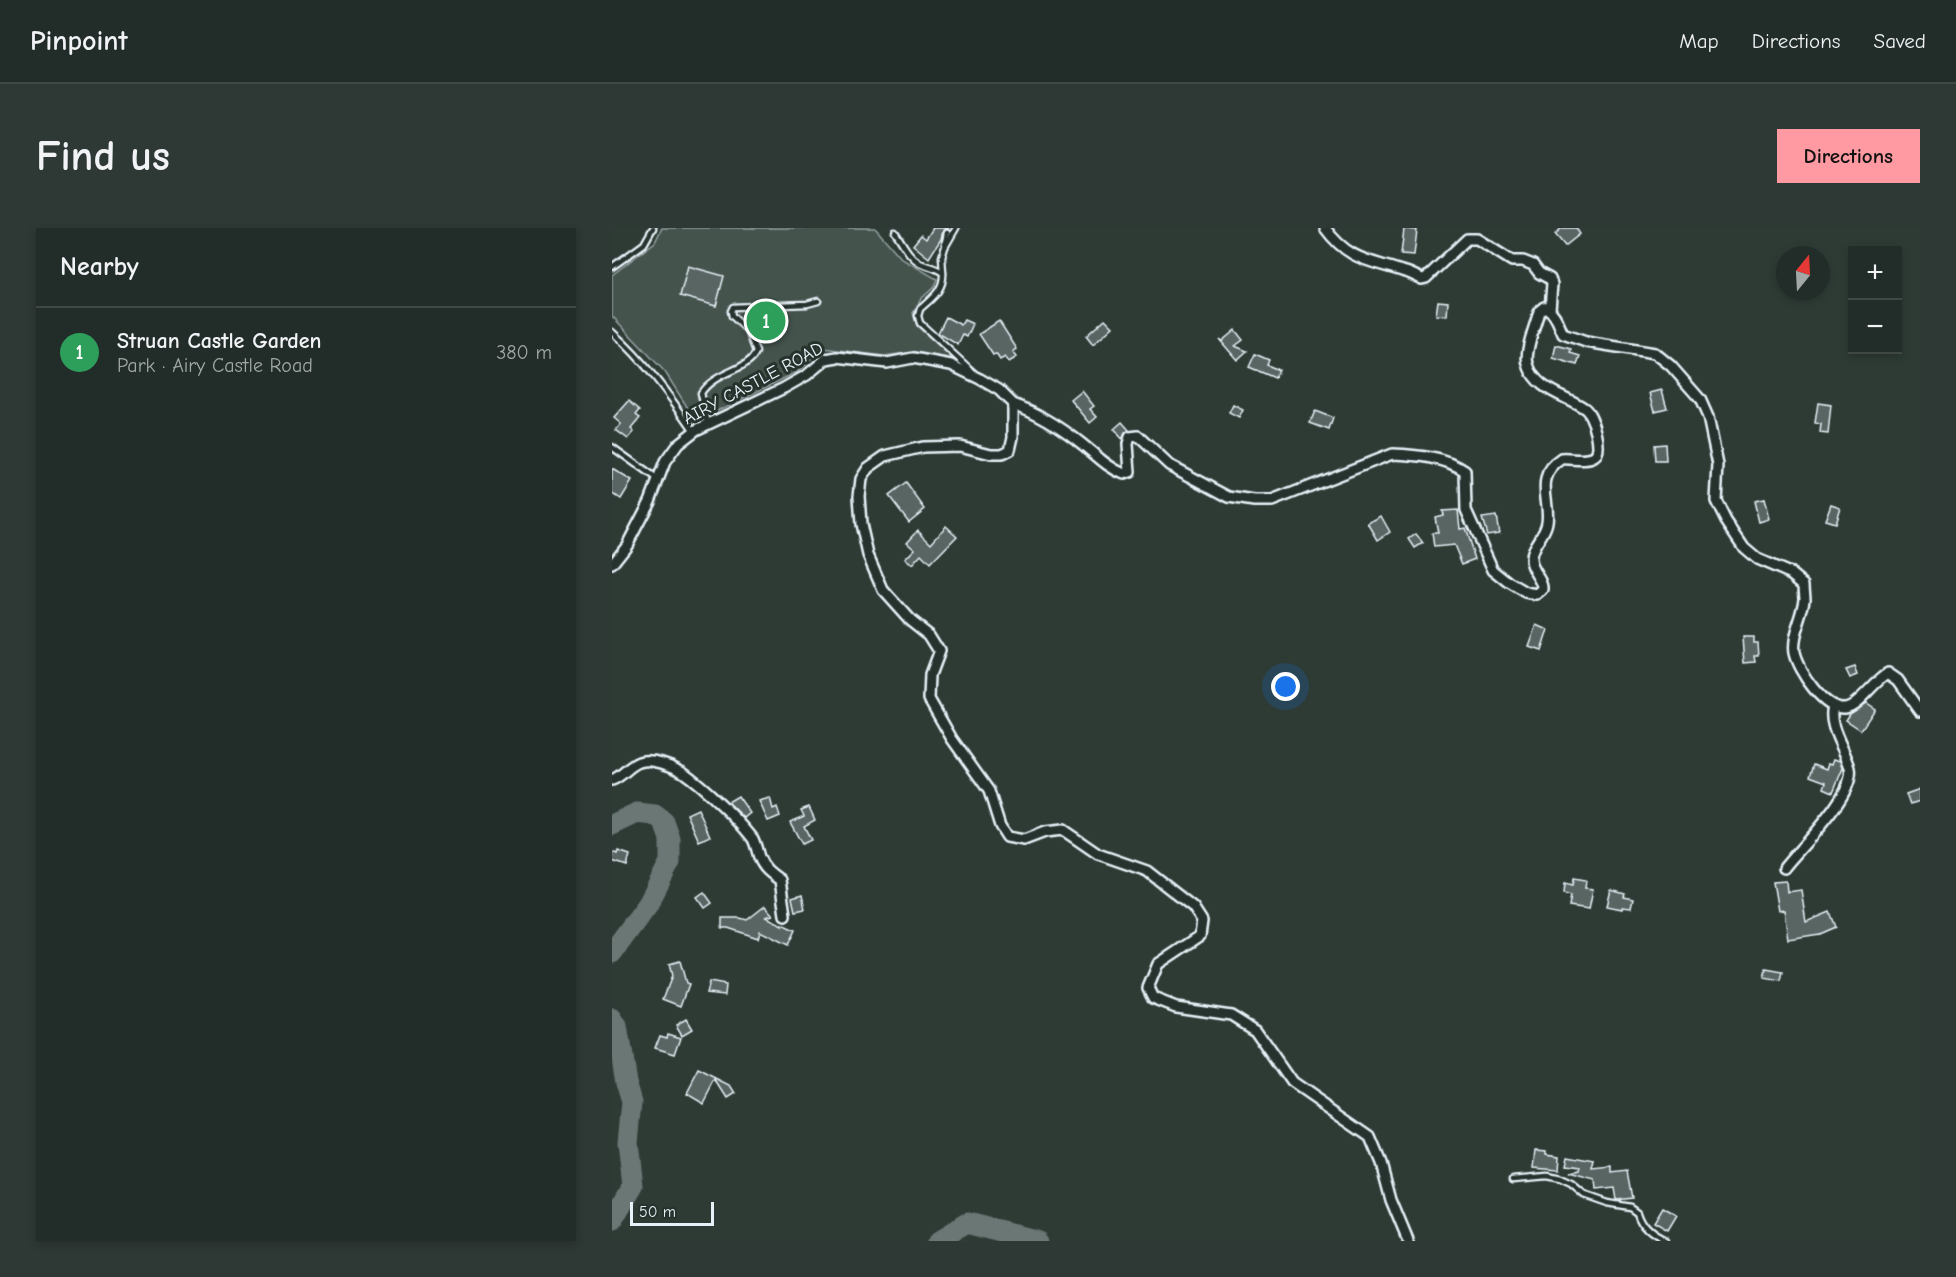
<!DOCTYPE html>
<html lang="en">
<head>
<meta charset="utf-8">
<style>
	:root { --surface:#222c28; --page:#2e3834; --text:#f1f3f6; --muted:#a2a7a8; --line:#3f4845; --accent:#ff9aa2 }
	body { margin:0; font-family:"Comic Neue",sans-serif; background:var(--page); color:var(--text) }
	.controls { position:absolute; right:18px; top:18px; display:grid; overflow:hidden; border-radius:0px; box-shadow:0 3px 9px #0003 }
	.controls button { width:54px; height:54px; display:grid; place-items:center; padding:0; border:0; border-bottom:2px solid var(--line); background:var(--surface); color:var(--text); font:30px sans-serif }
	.compass { position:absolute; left:1164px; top:18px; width:54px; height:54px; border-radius:50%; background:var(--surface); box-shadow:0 3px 9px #0003; rotate:18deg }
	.scale { position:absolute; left:18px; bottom:15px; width:84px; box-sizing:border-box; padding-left:6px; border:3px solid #e8f1f8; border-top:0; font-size:16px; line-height:21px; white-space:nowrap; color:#e8f1f8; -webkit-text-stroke:4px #26332d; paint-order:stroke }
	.you { position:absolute; left:674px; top:459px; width:21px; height:21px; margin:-15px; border:4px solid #fff; border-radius:50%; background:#1a73e8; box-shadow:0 0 0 9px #1a73e833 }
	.badge { display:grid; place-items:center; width:39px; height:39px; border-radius:50%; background:var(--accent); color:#fff; font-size:20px; font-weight:700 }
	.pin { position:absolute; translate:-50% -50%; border:3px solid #fff; box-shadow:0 2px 6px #0006 }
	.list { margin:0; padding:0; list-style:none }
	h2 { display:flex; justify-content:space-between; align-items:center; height:78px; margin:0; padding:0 24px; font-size:26px }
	h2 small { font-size:20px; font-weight:400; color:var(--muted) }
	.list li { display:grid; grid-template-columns:39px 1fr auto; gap:18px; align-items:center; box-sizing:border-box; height:90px; padding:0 24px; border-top:2px solid var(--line) }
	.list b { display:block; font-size:22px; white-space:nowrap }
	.list p { margin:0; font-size:20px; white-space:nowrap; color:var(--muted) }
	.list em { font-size:20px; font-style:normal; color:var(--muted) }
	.map { position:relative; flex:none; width:1308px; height:1013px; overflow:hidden; border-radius:0px }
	header { display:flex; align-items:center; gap:36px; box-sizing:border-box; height:84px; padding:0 30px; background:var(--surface); border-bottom:2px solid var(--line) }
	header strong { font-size:28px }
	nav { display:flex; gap:33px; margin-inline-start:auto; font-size:21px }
	.intro { display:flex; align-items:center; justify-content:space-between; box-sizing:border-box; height:144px; padding:0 36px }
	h1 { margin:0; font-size:42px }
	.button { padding:15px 27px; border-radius:0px; background:var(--accent); color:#111; font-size:21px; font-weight:700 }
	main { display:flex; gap:36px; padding:0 36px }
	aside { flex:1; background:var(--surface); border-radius:0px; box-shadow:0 3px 9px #0003 }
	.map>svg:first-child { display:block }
</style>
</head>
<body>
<header>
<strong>Pinpoint</strong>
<nav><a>Map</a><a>Directions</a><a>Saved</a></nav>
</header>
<div class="intro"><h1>Find us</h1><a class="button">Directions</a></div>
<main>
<aside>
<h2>Nearby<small></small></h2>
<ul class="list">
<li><span class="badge" style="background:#2e9e5b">1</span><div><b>Struan Castle Garden</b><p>Park · Airy Castle Road</p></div><em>380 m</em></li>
</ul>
</aside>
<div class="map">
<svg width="1308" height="1013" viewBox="0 0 1308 1013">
	<rect width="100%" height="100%" fill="#2e3b35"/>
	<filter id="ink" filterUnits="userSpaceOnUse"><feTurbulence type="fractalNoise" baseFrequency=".0167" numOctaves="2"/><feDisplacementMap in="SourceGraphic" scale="12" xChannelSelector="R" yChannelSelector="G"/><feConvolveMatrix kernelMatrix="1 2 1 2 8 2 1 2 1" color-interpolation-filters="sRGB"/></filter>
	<g filter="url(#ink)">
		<polygon fill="#45524e" stroke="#96a2a3" stroke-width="1.5" points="50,0 263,0 290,31 325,51 321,60 309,71 301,85 305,98 347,136 294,125 272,128 211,120 202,125 196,135 185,144 84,193 53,144 0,88 0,47 43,14"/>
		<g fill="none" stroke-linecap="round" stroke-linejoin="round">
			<g stroke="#6b7775" stroke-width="21">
				<polyline points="0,597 25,585 43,587 52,594 58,611 58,634 36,676 0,725"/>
				<polyline points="0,791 5,799 14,854 20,874 16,914 21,958 0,993"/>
				<polyline points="325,1013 355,995 426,1013"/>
			</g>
		</g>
		<g fill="#596563" stroke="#e8f1f8" stroke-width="1.5">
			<polygon points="321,0 337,0 331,3 329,11 317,30 301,17 309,7 314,11"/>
			<polygon points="950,0 964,0 968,6 953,18 943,6"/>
			<polygon points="792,1 805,2 802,27 789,26"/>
			<polygon points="76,38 112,48 104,78 68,68"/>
			<polygon points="826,73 836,74 835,88 824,87"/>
			<polygon points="334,89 349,97 352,92 361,96 355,109 351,107 346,117 326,105"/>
			<polygon points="493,91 501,99 481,117 474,108"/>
			<polygon points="387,93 405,121 401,124 405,129 397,134 393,129 388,132 384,126 381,127 367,106"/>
			<polygon points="623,102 631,112 623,118 635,123 625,132 607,111 610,113"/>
			<polygon points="944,117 959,121 958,125 968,128 965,137 941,130"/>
			<polygon points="643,126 657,132 655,137 667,142 663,150 637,139"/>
			<polygon points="1050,162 1055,180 1043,183 1038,165"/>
			<polygon points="470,163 482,178 478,181 485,189 478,195 459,172"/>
			<polygon points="17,173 28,182 24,187 28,190 19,201 22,204 16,211 4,202 9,196 2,190"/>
			<polygon points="1206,175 1219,177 1216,206 1208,205 1209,196 1203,195"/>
			<polygon points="621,177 631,182 627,190 617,185"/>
			<polygon points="703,183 721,190 717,202 698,195"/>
			<polygon points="510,194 517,202 510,211 502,201"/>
			<polygon points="1053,216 1054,233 1043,233 1042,217"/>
			<polygon points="0,241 20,253 9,271 0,265"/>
			<polygon points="294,255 313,281 297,294 277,268"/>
			<polygon points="1152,271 1157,291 1147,294 1142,273"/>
			<polygon points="1219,276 1228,279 1223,295 1213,292"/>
			<polygon points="846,282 848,301 853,300 863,331 850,336 842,317 822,319 820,305 826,305 823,289 831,287 830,283"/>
			<polygon points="769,288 778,304 766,312 756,295"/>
			<polygon points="884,288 887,305 875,307 870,290"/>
			<polygon points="334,298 345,308 318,336 309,327 300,337 293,331 303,321 295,314 306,302 319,315"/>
			<polygon points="804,306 811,315 803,320 797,311"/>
			<polygon points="925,397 936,402 929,423 917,419"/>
			<polygon points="1131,409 1142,409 1142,414 1146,414 1147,428 1143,428 1144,434 1133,435"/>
			<polygon points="1243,439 1246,447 1238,450 1234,442"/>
			<polygon points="1254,475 1263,481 1249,502 1234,492 1238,486"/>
			<polygon points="1222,531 1229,533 1231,540 1221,564 1212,560 1214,554 1198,548 1202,536 1215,541 1217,535 1220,536"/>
			<polygon points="1308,561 1308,573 1298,576 1294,566"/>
			<polygon points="126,568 138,585 132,590 116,574"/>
			<polygon points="158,570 161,581 165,579 168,588 156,593 147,573"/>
			<polygon points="197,579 203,592 192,598 199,612 190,616 178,594 192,588 189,582"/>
			<polygon points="86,581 98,608 87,613 75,586"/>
			<polygon points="6,623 18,627 15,638 0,633 0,624 5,626"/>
			<polygon points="962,650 974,652 973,660 981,661 977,681 957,678 959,667 952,665 953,655 961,657"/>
			<polygon points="1174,653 1175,664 1189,662 1194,694 1218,684 1224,699 1208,706 1176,711 1172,682 1166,683 1161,654"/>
			<polygon points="999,662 1013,666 1012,669 1021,671 1019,680 1010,679 1010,681 995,678"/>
			<polygon points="92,664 100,675 93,680 85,669"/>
			<polygon points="190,667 193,681 183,683 180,670"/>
			<polygon points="153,678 161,687 154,689 167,695 170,698 170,696 183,702 176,717 148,703 146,710 116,700 110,700 110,690 128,690 135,692"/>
			<polygon points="68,733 74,755 77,756 69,778 51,771 60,748 57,736"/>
			<polygon points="1154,741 1171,744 1169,753 1152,750"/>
			<polygon points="97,754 114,757 113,767 94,765"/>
			<polygon points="74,791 80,801 70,807 64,797"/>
			<polygon points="56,805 69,809 63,826 43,820 48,807 55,809"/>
			<polygon points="87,842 119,858 124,866 116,871 104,852 92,875 75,865"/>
			<polygon points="924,922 935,923 935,926 947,928 946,942 922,940"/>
			<polygon points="955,928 983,933 981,941 1000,939 1000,945 1015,943 1020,970 1004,972 1002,960 984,962 983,952 956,945 967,943 968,939 953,937"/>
			<polygon points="1050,980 1064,988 1055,1003 1041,995"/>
		</g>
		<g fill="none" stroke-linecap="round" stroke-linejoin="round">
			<g stroke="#e8f1f8" stroke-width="9">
				<g id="service">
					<path d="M283,4C291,15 296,28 308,35C316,39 324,39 331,45C332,62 320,70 308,81L306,88L308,95L362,145"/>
					<polyline points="333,16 335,5"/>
					<polyline points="0,39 32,16 41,0"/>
					<polyline points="331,45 330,29 333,19 344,0"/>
					<path d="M0,104C32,132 58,168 82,203"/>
					<path d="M96,196L89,165C103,143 136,143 144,124L136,103L120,88L119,83L121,79L195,76L206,73"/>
					<polyline points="0,219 46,252"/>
					<path d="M901,951L935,948L948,951L959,956L972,967L995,975L1018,979L1025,984C1029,998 1041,1008 1054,1013"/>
				</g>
			</g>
			<g stroke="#e8f1f8" stroke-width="14">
				<g id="minor">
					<path d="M713,0C737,33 757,32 793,44C799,45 804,49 810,51L814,50L855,11H865L900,33H911L921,37L927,45L938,51L940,56L938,81"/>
					<path d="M401,176C427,185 449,199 470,216C484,227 496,240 512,246L518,244L516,216L518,209L526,208L557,237L617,269L642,273H660L780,226C804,227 833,229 853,243L854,282L881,342L897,355L914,365L925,367L931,362C932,351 920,344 919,332C918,318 933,308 935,294C939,271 921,250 950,231C959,230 974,234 982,229C992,223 981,185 972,180C953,167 923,162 916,136C912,123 924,96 927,83L932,79C943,83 946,95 951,106L974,114L1043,125L1059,138L1088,171L1096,189L1106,237L1104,273L1114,293L1132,320L1145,331L1180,346L1192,356C1192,361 1193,366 1193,370C1192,388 1179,407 1182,425C1186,443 1212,482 1233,480C1246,479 1262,453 1276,445L1286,452L1308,483"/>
					<polyline points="0,336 15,317 38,273 53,234 66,216 84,202 172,160 195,147 214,131 225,129 275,135 301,130 339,137 368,151 387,162 401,176 401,209 398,222 390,226 379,226 348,218 311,219 273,228 256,240 249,251 247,268 249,296 256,327 271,362 298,392 317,407 327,423 318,447 317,471 340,511 377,563 388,598 395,609 412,612 433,604 451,602 486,626 535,643 581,679 590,693 588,708 546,736 536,760 541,770 564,779 619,787 643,802 680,855 758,909 769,935 779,972 796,1013"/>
					<path d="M0,552C11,548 16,538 27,534C40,530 59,537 71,544C91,558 127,592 141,611C144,617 145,623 147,629C151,640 158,645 168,652L173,687"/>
					<path d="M1172,640C1188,619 1244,566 1238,540C1233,520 1215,499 1221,478"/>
				</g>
			</g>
			<use href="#service" stroke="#26332d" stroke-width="4.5"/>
			<use href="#minor" stroke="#26332d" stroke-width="9"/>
		</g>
	</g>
	<g text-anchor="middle" stroke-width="6" stroke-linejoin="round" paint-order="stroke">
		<g font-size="18" fill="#e8f1f8" stroke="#26332d">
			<text transform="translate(141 155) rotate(-28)" y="6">AIRY CASTLE ROAD</text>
		</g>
	</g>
</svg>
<div class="controls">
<button>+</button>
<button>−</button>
</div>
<svg class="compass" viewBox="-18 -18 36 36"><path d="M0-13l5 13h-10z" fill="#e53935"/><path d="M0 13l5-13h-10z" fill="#a2a7a8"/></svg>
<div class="scale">50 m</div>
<div class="you"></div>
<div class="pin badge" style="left:154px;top:93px;background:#2e9e5b">1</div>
</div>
</main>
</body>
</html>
